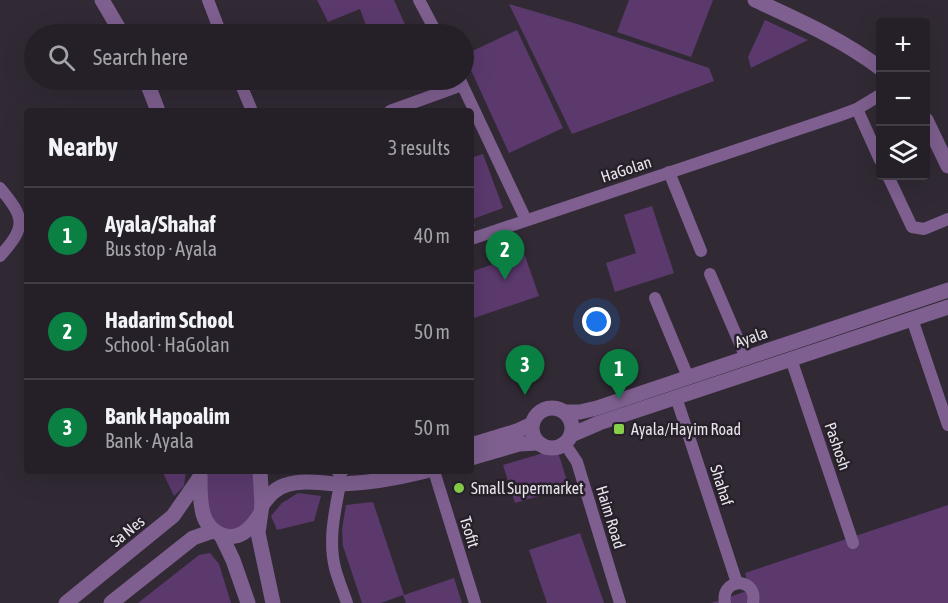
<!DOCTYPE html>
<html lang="en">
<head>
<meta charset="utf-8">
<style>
	:root { --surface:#252028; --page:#312d34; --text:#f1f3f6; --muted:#a3a3a8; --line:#423e45; --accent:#0b8043 }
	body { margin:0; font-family:"Asap Condensed",sans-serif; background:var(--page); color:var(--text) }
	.controls { position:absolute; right:18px; top:18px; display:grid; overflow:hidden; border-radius:6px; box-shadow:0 6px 24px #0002 }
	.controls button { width:54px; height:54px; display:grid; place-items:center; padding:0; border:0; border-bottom:2px solid var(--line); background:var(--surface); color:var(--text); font:30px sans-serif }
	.you { position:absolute; left:597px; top:322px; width:21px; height:21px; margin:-15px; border:4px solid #fff; border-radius:50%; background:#1a73e8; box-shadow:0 0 0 9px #1a73e833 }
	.badge { display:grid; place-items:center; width:39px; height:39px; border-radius:50%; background:var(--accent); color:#fff; font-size:20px; font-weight:700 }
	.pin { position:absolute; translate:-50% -50px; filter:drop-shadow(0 2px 3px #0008) }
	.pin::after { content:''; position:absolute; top:32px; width:21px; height:18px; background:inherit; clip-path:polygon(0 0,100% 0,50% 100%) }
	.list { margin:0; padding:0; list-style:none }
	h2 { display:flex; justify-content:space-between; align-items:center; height:78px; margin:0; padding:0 24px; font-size:26px }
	h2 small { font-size:20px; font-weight:400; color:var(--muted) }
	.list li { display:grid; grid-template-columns:39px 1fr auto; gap:18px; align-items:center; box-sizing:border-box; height:96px; padding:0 24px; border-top:2px solid var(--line) }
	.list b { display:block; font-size:22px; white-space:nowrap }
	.list p { margin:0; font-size:20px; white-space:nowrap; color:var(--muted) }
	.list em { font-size:20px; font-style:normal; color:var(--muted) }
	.icon { flex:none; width:33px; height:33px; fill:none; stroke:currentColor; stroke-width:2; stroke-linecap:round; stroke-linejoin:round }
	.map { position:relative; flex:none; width:948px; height:603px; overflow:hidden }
	.search { position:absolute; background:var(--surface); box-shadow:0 6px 24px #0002; left:24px; top:24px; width:450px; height:66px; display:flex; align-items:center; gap:15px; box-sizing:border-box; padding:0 21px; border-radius:33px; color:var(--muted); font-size:22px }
	.panel { position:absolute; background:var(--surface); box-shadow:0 6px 24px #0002; left:24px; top:108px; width:450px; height:366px; border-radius:6px }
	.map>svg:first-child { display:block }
</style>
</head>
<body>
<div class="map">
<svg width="948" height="603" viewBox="0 0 948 603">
	<rect width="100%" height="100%" fill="#312a35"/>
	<g fill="#5b396d">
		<polygon points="317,0 394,0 407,29 394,34 369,34 360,9 328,22"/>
		<polygon points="629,0 713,0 691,57 617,32"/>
		<polygon points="509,4 577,24 709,68 714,81 572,134"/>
		<polygon points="765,20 808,40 751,68 748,57"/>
		<polygon points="517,30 563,128 509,153 464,55"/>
		<polygon points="483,154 503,208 473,219 475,226 471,227 471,158"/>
		<polygon points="652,206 674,273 615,292 606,263 636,253 624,215"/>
		<polygon points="524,253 539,296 471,319 471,272"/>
		<polygon points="557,449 569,487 515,503 503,465"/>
		<polygon points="162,471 186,471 184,486 174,496"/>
		<polygon points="206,471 253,471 255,507 253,515 246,524 232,531 218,528 208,510"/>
		<polygon points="298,493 321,496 314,521 277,530 271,516 282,503"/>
		<polygon points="373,502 404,595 454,578 462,603 406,603 403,595 381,603 362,603 343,546 342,529 346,505"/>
		<polygon points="948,505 948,603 711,603 750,590 745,573"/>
		<polygon points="580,533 604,603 547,603 529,550"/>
		<polygon points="210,553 219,564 231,603 138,603 199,555"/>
	</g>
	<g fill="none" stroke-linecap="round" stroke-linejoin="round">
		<g stroke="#7e5f8f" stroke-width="12">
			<polyline points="208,0 221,34"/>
			<polyline points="419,0 437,34"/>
			<polyline points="239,80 252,111"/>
			<polyline points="460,80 526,220"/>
			<polyline points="857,109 880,160"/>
			<polyline points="390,111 462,85"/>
			<polyline points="669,172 701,251"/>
			<polyline points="888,176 912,227 924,229 948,219"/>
			<path d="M0,188C25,218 27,226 0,256"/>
			<polyline points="471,239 838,116 857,109 880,95"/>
			<polyline points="710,274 746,358"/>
			<polyline points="655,298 688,377"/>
			<polyline points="912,319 948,425"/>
			<polyline points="791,359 853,543"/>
			<polyline points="676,397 737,583"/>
			<polyline points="565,444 577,462 620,603"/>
			<polyline points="434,471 475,603"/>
			<path d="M340,484C335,511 328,540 335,568C338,580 343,591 347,603"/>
			<path d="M725,603C723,592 728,584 740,583C751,585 755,592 753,603"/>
		</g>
		<g stroke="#7e5f8f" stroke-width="15">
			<polyline points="102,0 122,34"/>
			<path d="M755,0C798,20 842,39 880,68"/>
			<polyline points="146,80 158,111"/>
			<polyline points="926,120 948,166"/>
			<circle cx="552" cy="428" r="20"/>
			<polyline points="564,412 580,412 597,408 948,290"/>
			<polyline points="571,435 599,423 948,307"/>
			<polyline points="471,445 517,431 532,424"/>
			<polyline points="471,458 519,444 538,443"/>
			<polyline points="260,471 262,505 258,533 273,603"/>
			<polyline points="339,471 341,471"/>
			<path d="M200,476C200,487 200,499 202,509C205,528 224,544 243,533C250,529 255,522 259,516"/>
			<path d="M262,505C269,496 275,488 286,485C304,479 324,484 342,484C371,483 398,478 426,471"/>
			<polyline points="221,535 233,560 248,603"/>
			<polyline points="66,603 173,516 200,477"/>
			<polyline points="111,603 193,538 213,531"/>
		</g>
	</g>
	<g fill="#87cf4a" stroke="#27202b" stroke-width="2">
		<rect x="613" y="423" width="12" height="12" rx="3"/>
		<circle cx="459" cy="488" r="6"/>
	</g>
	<g text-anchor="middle" stroke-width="5" stroke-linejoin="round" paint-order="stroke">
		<g font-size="16" fill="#e9e5ec" stroke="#27202b">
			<text transform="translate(626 169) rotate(-18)" y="6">HaGolan</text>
			<text transform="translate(751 337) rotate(-19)" y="6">Ayala</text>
			<text transform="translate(838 446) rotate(71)" y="6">Pashosh</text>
			<text transform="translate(722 485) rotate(72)" y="6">Shahaf</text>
			<text transform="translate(611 517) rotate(73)" y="6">Haim Road</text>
			<text transform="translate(127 531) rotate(-39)" y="6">Sa Nes</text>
			<text transform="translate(470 532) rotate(73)" y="6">Tsofit</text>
		</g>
		<g font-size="16" fill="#e9e5ec" stroke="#27202b" text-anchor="start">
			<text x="631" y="435">Ayala/Hayim Road</text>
			<text x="471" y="494">Small Supermarket</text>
		</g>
	</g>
</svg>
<div class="controls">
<button>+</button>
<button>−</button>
<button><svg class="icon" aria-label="layers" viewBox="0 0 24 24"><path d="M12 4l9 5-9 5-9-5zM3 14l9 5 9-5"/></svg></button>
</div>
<div class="you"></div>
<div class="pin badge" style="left:619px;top:399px">1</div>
<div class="pin badge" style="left:505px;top:280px">2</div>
<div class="pin badge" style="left:525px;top:395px">3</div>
<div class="search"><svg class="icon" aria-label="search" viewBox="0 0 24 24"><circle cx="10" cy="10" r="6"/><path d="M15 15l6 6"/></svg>Search here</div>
<section class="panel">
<h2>Nearby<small>3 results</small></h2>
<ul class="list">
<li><span class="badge">1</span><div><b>Ayala/Shahaf</b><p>Bus stop · Ayala</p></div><em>40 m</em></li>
<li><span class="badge">2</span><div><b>Hadarim School</b><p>School · HaGolan</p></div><em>50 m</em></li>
<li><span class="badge">3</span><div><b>Bank Hapoalim</b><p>Bank · Ayala</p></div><em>50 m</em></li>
</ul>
</section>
</div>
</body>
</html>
